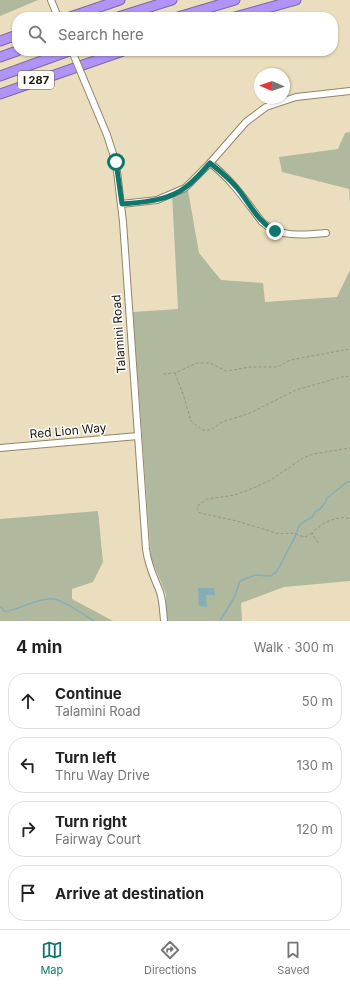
<!DOCTYPE html>
<html lang="en">
<head>
<meta charset="utf-8">
<style>
	:root { --surface:#fff; --page:#f6f6f6; --text:#222; --muted:#767676; --line:#e0e0e0; --accent:#0f766e }
	body { margin:0; font-family:Inter,sans-serif; background:var(--page); color:var(--text) }
	.compass { position:absolute; left:254px; top:68px; width:36px; height:36px; border-radius:50%; background:var(--surface); box-shadow:0 1px 3px #0004; rotate:272deg }
	.stop { position:absolute; width:12px; height:12px; margin:-9px; border:3px solid #0f766e; border-radius:50%; background:#fff }
	.stop.end { background:#0f766e; border-color:#fff; box-shadow:0 1px 4px #0008 }
	.list { margin:0; padding:0; list-style:none }
	h2 { display:flex; justify-content:space-between; align-items:center; height:52px; margin:0; padding:0 16px; font-size:17px }
	h2 small { font-size:13px; font-weight:400; color:var(--muted) }
	.list li { display:grid; grid-template-columns:26px 1fr auto; gap:12px; align-items:center; box-sizing:border-box; height:56px; margin:0 8px 8px; padding:0 8px; border:1px solid var(--line); border-radius:16px }
	.list b { display:block; font-size:15px; white-space:nowrap }
	.list p { margin:0; font-size:13px; white-space:nowrap; color:var(--muted) }
	.list em { font-size:13px; font-style:normal; color:var(--muted) }
	.icon { flex:none; width:22px; height:22px; fill:none; stroke:currentColor; stroke-width:2; stroke-linecap:round; stroke-linejoin:round }
	.map { position:relative; flex:none; width:350px; height:621px; overflow:hidden }
	.search { position:absolute; background:var(--surface); box-shadow:0 1px 3px #0004; left:12px; right:12px; top:12px; height:44px; display:flex; align-items:center; gap:10px; box-sizing:border-box; padding:0 14px; border-radius:16px; color:var(--muted); font-size:15px }
	.sheet { height:308px; background:var(--surface) }
	nav { display:flex; justify-content:space-around; align-items:center; box-sizing:border-box; height:56px; border-top:1px solid var(--line); background:var(--surface); font-size:11px; color:var(--muted) }
	nav a { display:grid; justify-items:center; gap:2px }
	nav .on { color:var(--accent) }
	.map>svg:first-child { display:block }
</style>
</head>
<body>
<div class="map">
<svg width="350" height="621" viewBox="0 0 350 621">
	<rect width="100%" height="100%" fill="#ebdebe"/>
	<g fill="#b0b89e">
		<polygon points="0,0 38,0 0,16"/>
		<polygon points="350,132 350,202 349,189 282,172 279,157 338,149 345,133"/>
		<polygon points="187,185 199,253 221,280 263,283 265,302 337,297 350,270 350,581 284,587 241,603 242,621 166,621 166,594 151,558 133,312 178,309 172,193"/>
		<polygon points="98,511 103,562 93,582 72,589 72,599 113,621 0,621 0,519"/>
	</g>
	<polygon fill="#85aeb6" points="198,588 214,588 215,595 206,595 207,607 199,606"/>
	<g fill="none" stroke-linecap="round" stroke-linejoin="round">
		<g stroke="#85aeb6" stroke-width="1.5">
			<path d="M0,607C2,608 3,610 5,611C12,613 39,597 53,599C65,600 83,615 94,621"/>
			<polyline points="220,621 234,598 240,581 255,575 271,576 277,571 294,539 299,526 302,523 312,517 315,512 320,509 325,503 327,498 347,482 350,482"/>
		</g>
		<g stroke="#928568" stroke-width="8">
			<g id="minor">
				<polyline points="51,0 58,17"/>
				<path d="M84,80L107,135L116,163L123,222L146,549C148,566 154,577 160,592C163,602 163,611 164,621"/>
				<path d="M210,163C232,180 246,201 262,222C280,238 304,235 326,233"/>
				<polyline points="121,204 157,200 185,188 210,163 246,122 266,107 296,97 350,91"/>
				<polyline points="0,448 138,436"/>
			</g>
		</g>
		<g stroke="#7b67a4" stroke-width="11">
			<g id="highway">
				<polyline points="70,17 120,0"/>
				<polyline points="118,17 172,0"/>
				<polyline points="178,17 235,0"/>
				<polyline points="235,17 296,0"/>
				<polyline points="0,41 17,35"/>
				<polyline points="0,57 17,51"/>
				<polyline points="0,76 69,51"/>
				<polyline points="0,94 123,51"/>
			</g>
		</g>
		<g stroke="#9e947c" stroke-width="1" stroke-dasharray="3 2" stroke-linecap="butt">
			<polyline points="175,373 183,394 191,421 202,430 211,430 222,422 250,413 296,390 345,376 350,377"/>
			<polyline points="163,374 175,373 197,363 210,363 226,371 251,367 278,367 290,360 350,349"/>
			<polyline points="312,533 305,537 291,533 279,534 237,521 200,513 198,511 197,506 207,499 235,495 256,487 271,480 303,458 313,454 350,448"/>
			<path d="M318,543L312,533C320,524 338,514 350,519"/>
		</g>
		<use href="#minor" stroke="#fff" stroke-width="6"/>
		<use href="#highway" stroke="#af93f6" stroke-width="9"/>
		<g stroke="#928568" stroke-width="8" stroke-linecap="butt">
			<polyline id="minor-bridge" points="72,51 84,80"/>
		</g>
		<use href="#minor-bridge" stroke="#fff" stroke-width="6"/>
	</g>
	<g fill="none" stroke-linecap="round" stroke-linejoin="round">
		<path stroke="#0f766e" stroke-width="5" d="M116,162L122,204C143,202 168,201 186,187C195,180 203,171 210,163C220,171 230,179 238,189C250,204 258,222 275,231"/>
	</g>
	<g text-anchor="middle" stroke-width="3" stroke-linejoin="round" paint-order="stroke">
		<rect fill="#fff" stroke="#5f5c54" stroke-width="1" x="18" y="71" width="36" height="18" rx="3"/>
		<g font-size="11" font-weight="bold" fill="#1b160b">
			<text x="36" y="84">I 287</text>
		</g>
		<g font-size="12" fill="#1b160b" stroke="#fff">
			<text transform="translate(119 334) rotate(-94)" y="4">Talamini Road</text>
			<text transform="translate(68 431) rotate(-5)" y="4">Red Lion Way</text>
		</g>
	</g>
</svg>
<svg class="compass" viewBox="-18 -18 36 36"><path d="M0-13l5 13h-10z" fill="#e53935"/><path d="M0 13l5-13h-10z" fill="#767676"/></svg>
<div class="stop" style="left:116px;top:162px"></div>
<div class="stop end" style="left:275px;top:231px"></div>
<div class="search"><svg class="icon" aria-label="search" viewBox="0 0 24 24"><circle cx="10" cy="10" r="6"/><path d="M15 15l6 6"/></svg>Search here</div>
</div>
<section class="sheet">
<h2>4 min<small>Walk · 300 m</small></h2>
<ul class="list">
<li><svg class="icon" aria-label="ahead" viewBox="0 0 24 24"><path d="M12 20V5M6 11l6-6 6 6"/></svg><div><b>Continue</b><p>Talamini Road</p></div><em>50 m</em></li>
<li><svg class="icon" aria-label="left" viewBox="0 0 24 24"><path d="M17 20v-9H6M10 6l-5 5 5 5"/></svg><div><b>Turn left</b><p>Thru Way Drive</p></div><em>130 m</em></li>
<li><svg class="icon" aria-label="right" viewBox="0 0 24 24"><path d="M7 20v-9h11M14 6l5 5-5 5"/></svg><div><b>Turn right</b><p>Fairway Court</p></div><em>120 m</em></li>
<li><svg class="icon" aria-label="arrive" viewBox="0 0 24 24"><path d="M6 21V4h12l-3 4 3 4H6"/></svg><div><b>Arrive at destination</b></div></li>
</ul>
</section>
<nav>
<a class="on"><svg class="icon" aria-label="map" viewBox="0 0 24 24"><path d="M3 6l6-2 6 2 6-2v14l-6 2-6-2-6 2zM9 4v14M15 6v14"/></svg>Map</a>
<a><svg class="icon" aria-label="directions" viewBox="0 0 24 24"><path d="M12 3l9 9-9 9-9-9zM9 14v-3h6M13 9l2 2-2 2"/></svg>Directions</a>
<a><svg class="icon" aria-label="saved" viewBox="0 0 24 24"><path d="M7 4h10v16l-5-4-5 4z"/></svg>Saved</a>
</nav>
</body>
</html>
